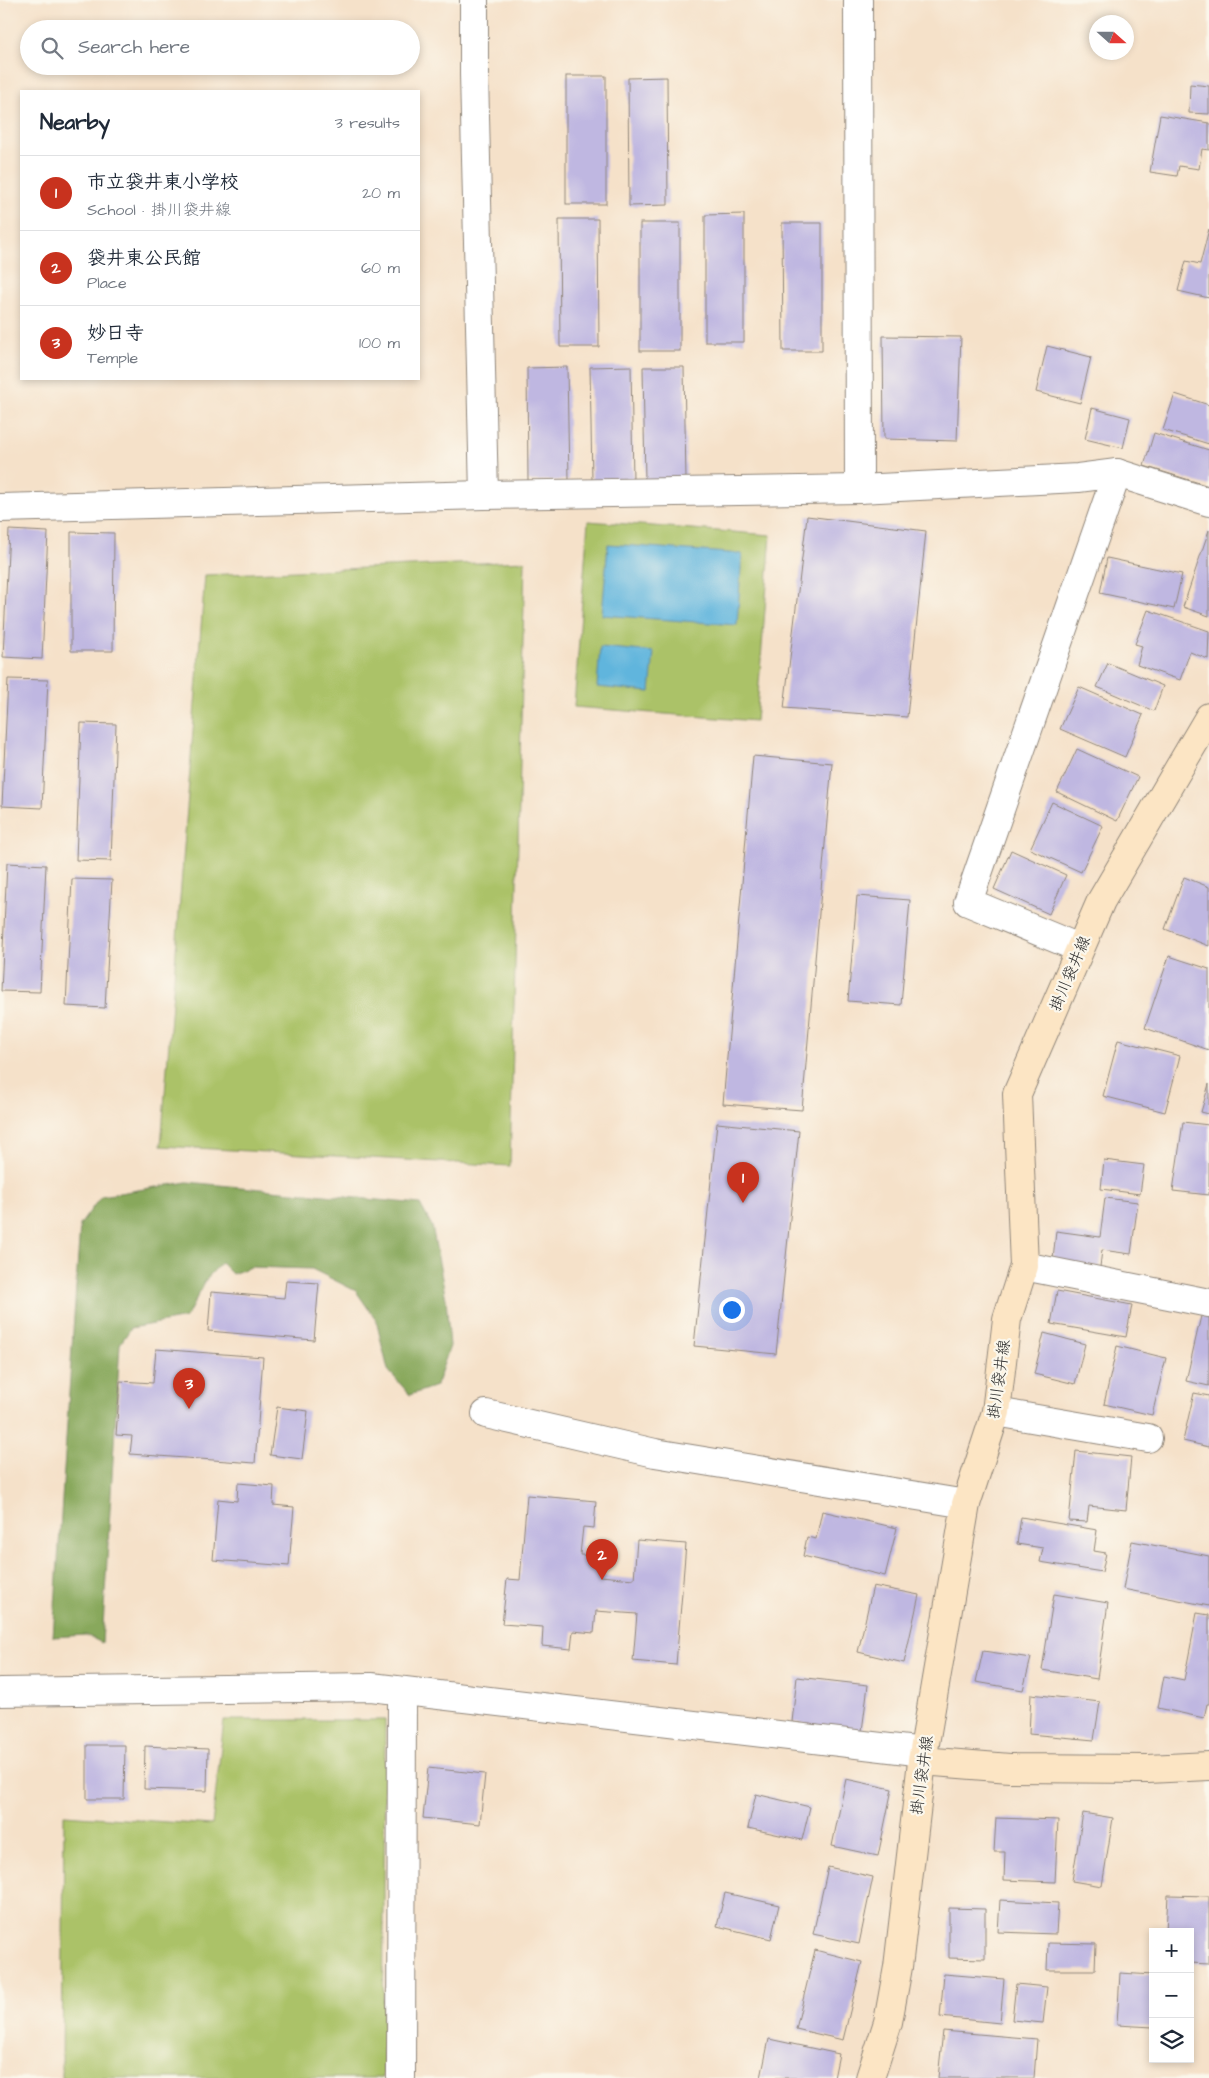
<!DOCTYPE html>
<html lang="en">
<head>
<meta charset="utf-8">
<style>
	:root { --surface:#fff; --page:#f2f2f3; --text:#1f2937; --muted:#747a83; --line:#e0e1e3; --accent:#c8321e }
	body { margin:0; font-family:"Architects Daughter","Klee One",sans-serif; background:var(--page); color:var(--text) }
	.controls { position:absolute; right:15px; bottom:15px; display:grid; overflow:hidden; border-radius:0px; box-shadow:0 2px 8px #0003 }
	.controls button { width:45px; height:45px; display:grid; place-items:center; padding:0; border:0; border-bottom:1px solid var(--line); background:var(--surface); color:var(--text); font:25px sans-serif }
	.compass { position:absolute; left:1089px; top:15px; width:45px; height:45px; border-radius:50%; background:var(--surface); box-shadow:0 2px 8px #0003; rotate:111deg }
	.you { position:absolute; left:731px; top:1309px; width:18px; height:18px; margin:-12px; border:4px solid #fff; border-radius:50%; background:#1a73e8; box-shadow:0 0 0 8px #1a73e833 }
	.badge { display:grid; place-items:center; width:32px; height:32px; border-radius:50%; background:var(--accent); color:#fff; font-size:16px; font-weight:700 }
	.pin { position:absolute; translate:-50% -41px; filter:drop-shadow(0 1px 2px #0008) }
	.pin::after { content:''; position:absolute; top:26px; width:18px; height:15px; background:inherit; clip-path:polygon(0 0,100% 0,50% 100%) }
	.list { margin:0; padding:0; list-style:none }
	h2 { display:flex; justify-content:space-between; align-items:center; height:65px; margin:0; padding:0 20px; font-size:21px }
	h2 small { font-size:16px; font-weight:400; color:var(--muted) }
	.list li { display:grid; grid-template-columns:32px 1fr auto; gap:15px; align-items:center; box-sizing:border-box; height:75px; padding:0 20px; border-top:1px solid var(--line) }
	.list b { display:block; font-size:19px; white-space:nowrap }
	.list p { margin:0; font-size:16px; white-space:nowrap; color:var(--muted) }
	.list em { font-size:16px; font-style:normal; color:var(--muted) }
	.icon { flex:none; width:28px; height:28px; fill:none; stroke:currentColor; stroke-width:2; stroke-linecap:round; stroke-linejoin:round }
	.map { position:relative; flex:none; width:1209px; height:2078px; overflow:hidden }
	.search { position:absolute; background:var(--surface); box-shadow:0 2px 8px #0003; left:20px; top:20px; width:400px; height:55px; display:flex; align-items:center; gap:12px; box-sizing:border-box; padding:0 18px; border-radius:28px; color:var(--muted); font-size:19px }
	.panel { position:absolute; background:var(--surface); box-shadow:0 2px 8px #0003; left:20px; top:90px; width:400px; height:290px; border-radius:0px }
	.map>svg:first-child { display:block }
</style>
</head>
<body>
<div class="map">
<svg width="1209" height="2078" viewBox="0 0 1209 2078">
	<rect width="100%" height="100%" fill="#fbf7ec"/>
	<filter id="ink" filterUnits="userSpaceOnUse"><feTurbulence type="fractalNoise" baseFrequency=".02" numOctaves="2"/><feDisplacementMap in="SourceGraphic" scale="10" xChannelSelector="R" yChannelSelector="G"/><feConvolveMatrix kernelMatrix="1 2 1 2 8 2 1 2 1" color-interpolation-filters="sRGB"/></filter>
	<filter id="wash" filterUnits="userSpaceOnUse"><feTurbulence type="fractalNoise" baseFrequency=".0096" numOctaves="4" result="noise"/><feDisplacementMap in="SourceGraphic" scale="20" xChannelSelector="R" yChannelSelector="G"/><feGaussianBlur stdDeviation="1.12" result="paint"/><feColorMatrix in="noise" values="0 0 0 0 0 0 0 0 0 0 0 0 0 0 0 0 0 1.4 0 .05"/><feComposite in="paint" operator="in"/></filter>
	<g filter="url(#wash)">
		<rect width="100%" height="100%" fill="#f5e1c9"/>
		<g fill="#abc267" stroke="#6b7649">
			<polygon points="588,521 771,535 756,721 574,707"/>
			<polygon points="525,561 510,1166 161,1146 205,575"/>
			<polygon points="224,1720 385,1720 383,2078 62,2078 64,1815 212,1825"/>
		</g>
		<polygon fill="#88a85c" stroke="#5a6a44" points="187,1182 420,1204 432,1226 446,1299 450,1346 436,1386 410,1395 388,1370 376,1320 356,1291 312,1269 251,1267 232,1274 221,1263 207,1278 186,1318 131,1328 120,1344 102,1643 86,1635 53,1637 80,1225 101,1196"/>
		<g fill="#61b5dd" stroke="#467084">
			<polygon points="608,544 742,554 737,625 602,615"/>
			<polygon points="600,647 654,652 650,692 597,687"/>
		</g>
		<g id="blocks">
			<g fill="#bfb7e1">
				<rect x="566" y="76" width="40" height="128"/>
				<polygon points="667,77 668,205 629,206 628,78"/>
				<polygon points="1190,84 1209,86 1209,114 1189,113"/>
				<polygon points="1160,115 1209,123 1209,150 1202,149 1199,169 1179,166 1177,176 1150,172"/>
				<polygon points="744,214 744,342 705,342 705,215"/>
				<polygon points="559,219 598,219 599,347 560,347"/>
				<rect x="640" y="223" width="40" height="128"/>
				<polygon points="782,223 822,223 822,351 783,351"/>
				<polygon points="1209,229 1209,298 1178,291 1186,261 1200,264"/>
				<polygon points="883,336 961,337 957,441 884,439"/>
				<polygon points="1047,346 1091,357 1080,403 1036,392"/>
				<polygon points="631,366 633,480 592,481 590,367"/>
				<polygon points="567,367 569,480 528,481 527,368"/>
				<polygon points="643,367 684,367 686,480 645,481"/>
				<polygon points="1175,394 1209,405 1209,444 1163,430"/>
				<polygon points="1092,408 1130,418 1123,448 1085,439"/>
				<polygon points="1154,433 1209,450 1209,486 1144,466"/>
				<polygon points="807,516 926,531 907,717 784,708"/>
				<polygon points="9,530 48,532 42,659 3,657"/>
				<polygon points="1209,530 1209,616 1183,607"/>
				<polygon points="71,532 114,533 113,651 71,651"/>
				<polygon points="1107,558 1182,574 1174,609 1100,593"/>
				<polygon points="1148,610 1209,631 1208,659 1190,652 1180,680 1137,665 1142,646 1135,644"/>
				<polygon points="1108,663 1163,686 1154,711 1097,687"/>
				<polygon points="8,679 48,680 42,808 2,806"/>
				<polygon points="1079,687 1143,715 1125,757 1060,729"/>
				<polygon points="81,723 116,724 111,861 76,860"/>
				<polygon points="1077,749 1138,777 1117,821 1057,792"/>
				<polygon points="753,756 832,763 802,1110 723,1104"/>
				<polygon points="1052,802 1103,826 1081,872 1030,849"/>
				<polygon points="1011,850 1066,875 1049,914 994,889"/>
				<polygon points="7,863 46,865 40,992 1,991"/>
				<polygon points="1184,877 1209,887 1209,946 1165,929"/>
				<polygon points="72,879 112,880 105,1008 66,1006"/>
				<polygon points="857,896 910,900 901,1005 848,1001"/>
				<polygon points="1169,956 1209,969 1209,1050 1145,1028"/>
				<polygon points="1118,1040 1180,1056 1165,1112 1103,1096"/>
				<polygon points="1209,1084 1209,1114 1201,1112"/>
				<polygon points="1183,1122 1209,1125 1209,1195 1173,1191"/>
				<polygon points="717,1123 799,1131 776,1354 694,1346"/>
				<polygon points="1104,1160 1144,1165 1140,1194 1101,1189"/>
				<polygon points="1105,1198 1138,1202 1131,1254 1102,1250 1100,1267 1053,1260 1056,1231 1100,1237"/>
				<polygon points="286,1281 319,1283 314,1340 208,1331 211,1292 284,1298"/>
				<polygon points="1057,1291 1132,1305 1126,1337 1051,1324"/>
				<polygon points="1201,1316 1209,1317 1209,1386 1186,1381"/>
				<polygon points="1044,1333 1085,1344 1075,1384 1034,1374"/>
				<polygon points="1117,1346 1166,1358 1152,1415 1104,1404"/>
				<polygon points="156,1349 263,1357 255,1463 130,1454 132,1436 116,1435 120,1381 153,1383"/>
				<polygon points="1194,1393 1209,1396 1209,1447 1183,1441"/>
				<polygon points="277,1407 308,1411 302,1459 270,1455"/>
				<polygon points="1076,1451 1131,1457 1126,1510 1089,1506 1087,1522 1069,1521"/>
				<polygon points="238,1483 274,1486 273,1505 294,1507 289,1566 213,1560 218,1499 237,1501"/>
				<polygon points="527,1495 596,1501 594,1528 583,1527 580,1555 602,1556 600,1576 634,1579 637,1540 686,1544 676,1665 633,1661 637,1614 596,1611 594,1633 573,1631 571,1649 542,1646 543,1627 502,1624 507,1579 520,1580"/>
				<polygon points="822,1511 897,1528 885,1576 803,1556 807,1537 816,1539"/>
				<polygon points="1021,1517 1097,1530 1094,1551 1106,1553 1102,1572 1040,1562 1043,1548 1017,1544"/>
				<polygon points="1132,1541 1209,1556 1209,1606 1123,1589"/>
				<polygon points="873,1586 919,1595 904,1663 858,1652"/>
				<polygon points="1054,1594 1108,1603 1097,1679 1042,1670"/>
				<polygon points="1197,1613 1209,1615 1209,1704 1207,1704 1204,1718 1158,1708 1164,1676 1184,1680"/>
				<polygon points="983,1651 1031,1658 1023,1690 976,1682"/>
				<polygon points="797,1677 868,1685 862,1731 792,1722"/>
				<polygon points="1031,1694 1100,1702 1094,1740 1029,1734"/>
				<polygon points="87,1745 125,1745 124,1799 87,1799"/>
				<polygon points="145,1746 208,1749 207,1791 144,1789"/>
				<polygon points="428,1768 485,1774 480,1824 423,1818"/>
				<polygon points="846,1779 892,1789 878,1856 832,1846"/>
				<polygon points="756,1794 810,1807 802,1840 748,1828"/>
				<polygon points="1083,1813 1113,1818 1102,1886 1072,1881"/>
				<polygon points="996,1818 1058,1820 1055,1882 1004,1880 1005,1852 994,1852"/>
				<polygon points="828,1867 873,1877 859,1944 813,1934"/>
				<polygon points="725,1893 779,1905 771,1939 717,1926"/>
				<polygon points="1168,1895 1209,1896 1209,1964 1190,1963 1190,1932 1166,1932"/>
				<polygon points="1000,1900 1058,1903 1056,1934 998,1932"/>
				<polygon points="949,1908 985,1909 985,1959 949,1958"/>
				<polygon points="1048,1943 1096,1944 1095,1970 1047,1970"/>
				<polygon points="815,1950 862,1962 843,2040 796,2029"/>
				<polygon points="1120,1973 1153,1975 1153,2027 1117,2025"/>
				<polygon points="944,1974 1004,1979 1000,2023 940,2017"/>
				<polygon points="1016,1984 1047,1987 1043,2023 1012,2020"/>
				<polygon points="943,2031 1037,2039 1034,2078 938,2078"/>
				<polygon points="769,2039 839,2054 834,2078 761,2078"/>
			</g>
		</g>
	</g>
	<g filter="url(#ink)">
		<use href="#blocks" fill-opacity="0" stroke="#90867a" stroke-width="1"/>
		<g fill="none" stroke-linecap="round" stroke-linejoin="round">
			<g stroke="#90867a" stroke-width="30">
				<g id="street">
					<polyline points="474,0 474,74 484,495"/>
					<polyline points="858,0 859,489"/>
					<polyline points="0,508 484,495 859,489 1078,478 1117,473 1209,502"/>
					<polyline points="1079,948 968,902 1117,473"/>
					<polyline points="1024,1266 1209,1303"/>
					<polyline points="996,1412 1148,1438"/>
					<polyline points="486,1414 655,1453 966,1504"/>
					<polyline points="0,1692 371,1687 924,1752"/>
					<polyline points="401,2078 402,1691"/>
				</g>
			</g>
			<g stroke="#90867a" stroke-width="30">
				<g id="secondary">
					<polyline points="922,1761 1010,1768 1148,1769 1209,1766"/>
					<polyline points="870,2078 888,2022 898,1967 922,1761 966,1504 996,1412 1007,1319 1024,1266 1017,1094 1101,901 1209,717"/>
				</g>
			</g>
			<use href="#street" stroke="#fff" stroke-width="28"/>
			<use href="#secondary" stroke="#fce5c4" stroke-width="28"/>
		</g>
	</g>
	<g text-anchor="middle" stroke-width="4.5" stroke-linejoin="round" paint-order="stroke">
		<g font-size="16" fill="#2b2b2b" stroke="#fbf7ec">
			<text transform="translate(1069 973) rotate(-67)" y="6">掛川袋井線</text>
			<text transform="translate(998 1379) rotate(-82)" y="6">掛川袋井線</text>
			<text transform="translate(921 1775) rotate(-82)" y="6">掛川袋井線</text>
		</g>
	</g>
</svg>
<div class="controls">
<button>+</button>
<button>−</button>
<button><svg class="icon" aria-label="layers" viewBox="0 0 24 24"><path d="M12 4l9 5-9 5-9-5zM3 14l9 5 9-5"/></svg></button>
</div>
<svg class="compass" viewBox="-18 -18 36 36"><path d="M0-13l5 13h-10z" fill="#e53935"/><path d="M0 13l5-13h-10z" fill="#747a83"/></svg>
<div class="you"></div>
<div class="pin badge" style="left:743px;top:1203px">1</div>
<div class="pin badge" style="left:602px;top:1580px">2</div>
<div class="pin badge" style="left:189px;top:1409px">3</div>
<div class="search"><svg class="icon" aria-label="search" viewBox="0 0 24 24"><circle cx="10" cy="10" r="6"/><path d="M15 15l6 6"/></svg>Search here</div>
<section class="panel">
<h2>Nearby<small>3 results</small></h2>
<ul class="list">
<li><span class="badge">1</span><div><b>市立袋井東小学校</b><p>School · 掛川袋井線</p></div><em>20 m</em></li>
<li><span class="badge">2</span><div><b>袋井東公民館</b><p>Place</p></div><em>60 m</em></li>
<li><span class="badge">3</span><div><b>妙日寺</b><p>Temple</p></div><em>100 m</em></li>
</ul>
</section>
</div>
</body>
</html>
